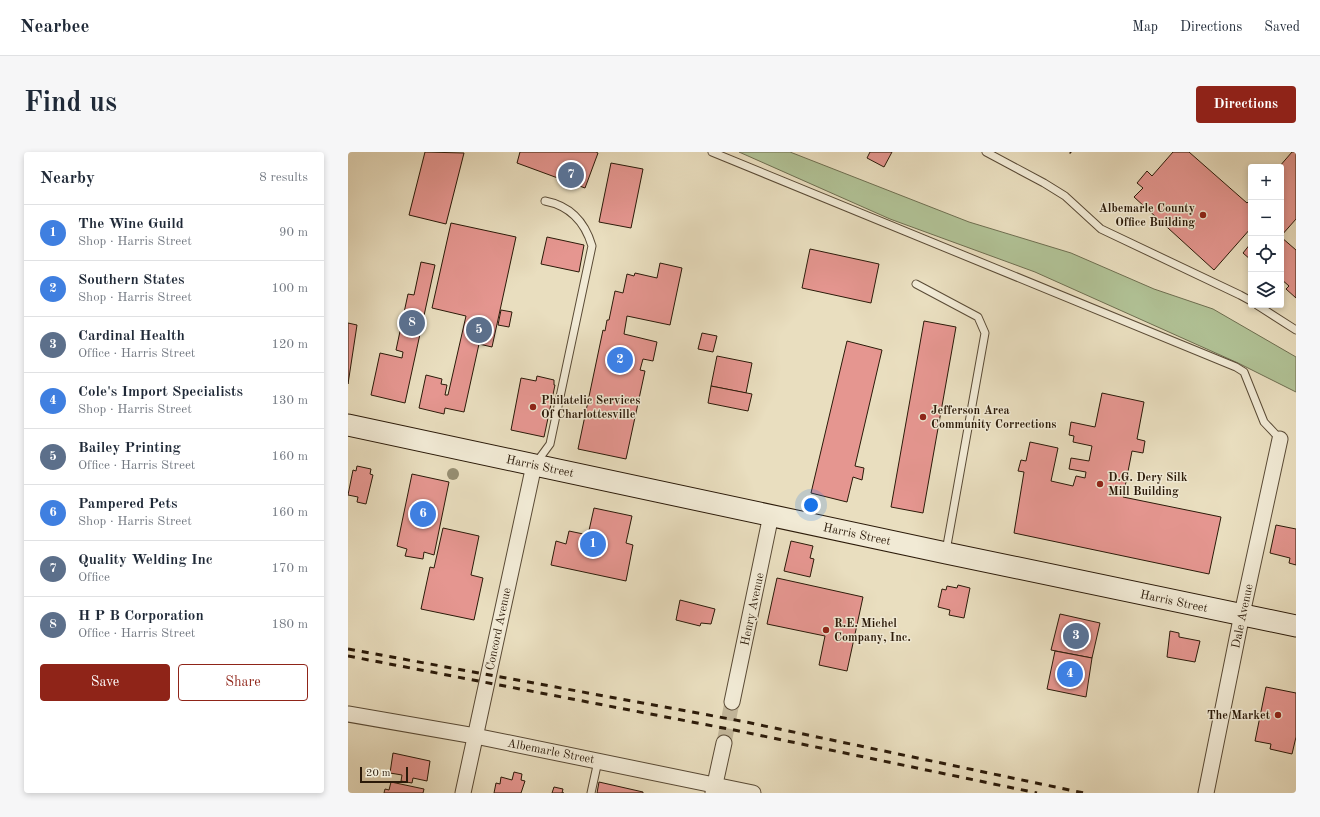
<!DOCTYPE html>
<html lang="en">
<head>
<meta charset="utf-8">
<style>
	:root { --surface:#fff; --page:#f6f6f7; --text:#1f2937; --muted:#747a83; --line:#e0e1e3; --accent:#8f2418 }
	body { margin:0; font-family:"Old Standard TT",serif; background:var(--page); color:var(--text) }
	.controls { position:absolute; right:12px; top:12px; display:grid; overflow:hidden; border-radius:4px; box-shadow:0 2px 6px #0003 }
	.controls button { width:36px; height:36px; display:grid; place-items:center; padding:0; border:0; border-bottom:1px solid var(--line); background:var(--surface); color:var(--text); font:20px sans-serif }
	.scale { position:absolute; left:12px; bottom:10px; width:48px; box-sizing:border-box; padding-left:4px; border:2px solid #2b1a09; border-top:0; font-size:11px; line-height:14px; white-space:nowrap; color:#2b1a09; -webkit-text-stroke:3px #f1ead5; paint-order:stroke }
	.you { position:absolute; left:463px; top:353px; width:14px; height:14px; margin:-10px; border:3px solid #fff; border-radius:50%; background:#1a73e8; box-shadow:0 0 0 6px #1a73e833 }
	.badge { display:grid; place-items:center; width:26px; height:26px; border-radius:50%; background:var(--accent); color:#fff; font-size:13px; font-weight:700 }
	.pin { position:absolute; translate:-50% -50%; border:2px solid #fff; box-shadow:0 1px 4px #0006 }
	.list { margin:0; padding:0; list-style:none }
	h2 { display:flex; justify-content:space-between; align-items:center; height:52px; margin:0; padding:0 16px; font-size:17px }
	h2 small { font-size:13px; font-weight:400; color:var(--muted) }
	.list li { display:grid; grid-template-columns:26px 1fr auto; gap:12px; align-items:center; box-sizing:border-box; height:56px; padding:0 16px; border-top:1px solid var(--line) }
	.list b { display:block; font-size:15px; white-space:nowrap }
	.list p { margin:0; font-size:13px; white-space:nowrap; color:var(--muted) }
	.list em { font-size:13px; font-style:normal; color:var(--muted) }
	.actions { display:flex; gap:8px; padding:12px 16px }
	.actions a { flex:1; padding:9px 0; border:1px solid var(--accent); border-radius:4px; text-align:center; font-size:14px; color:var(--accent) }
	.actions .main { background:var(--accent); color:#fff }
	.icon { flex:none; width:22px; height:22px; fill:none; stroke:currentColor; stroke-width:2; stroke-linecap:round; stroke-linejoin:round }
	.map { position:relative; flex:none; width:948px; height:641px; overflow:hidden; border-radius:4px }
	header { display:flex; align-items:center; gap:24px; box-sizing:border-box; height:56px; padding:0 20px; background:var(--surface); border-bottom:1px solid var(--line) }
	header strong { font-size:19px }
	nav { display:flex; gap:22px; margin-inline-start:auto; font-size:14px }
	.intro { display:flex; align-items:center; justify-content:space-between; box-sizing:border-box; height:96px; padding:0 24px }
	h1 { margin:0; font-size:28px }
	.button { padding:10px 18px; border-radius:4px; background:var(--accent); color:#fff; font-size:14px; font-weight:700 }
	main { display:flex; gap:24px; padding:0 24px }
	aside { flex:1; background:var(--surface); border-radius:4px; box-shadow:0 2px 6px #0003 }
	.map>svg:first-child { display:block }
</style>
</head>
<body>
<header>
<strong>Nearbee</strong>
<nav><a>Map</a><a>Directions</a><a>Saved</a></nav>
</header>
<div class="intro"><h1>Find us</h1><a class="button">Directions</a></div>
<main>
<aside>
<h2>Nearby<small>8 results</small></h2>
<ul class="list">
<li><span class="badge" style="background:#3f7fe0">1</span><div><b>The Wine Guild</b><p>Shop · Harris Street</p></div><em>90 m</em></li>
<li><span class="badge" style="background:#3f7fe0">2</span><div><b>Southern States</b><p>Shop · Harris Street</p></div><em>100 m</em></li>
<li><span class="badge" style="background:#5c6f8a">3</span><div><b>Cardinal Health</b><p>Office · Harris Street</p></div><em>120 m</em></li>
<li><span class="badge" style="background:#3f7fe0">4</span><div><b>Cole's Import Specialists</b><p>Shop · Harris Street</p></div><em>130 m</em></li>
<li><span class="badge" style="background:#5c6f8a">5</span><div><b>Bailey Printing</b><p>Office · Harris Street</p></div><em>160 m</em></li>
<li><span class="badge" style="background:#3f7fe0">6</span><div><b>Pampered Pets</b><p>Shop · Harris Street</p></div><em>160 m</em></li>
<li><span class="badge" style="background:#5c6f8a">7</span><div><b>Quality Welding Inc</b><p>Office</p></div><em>170 m</em></li>
<li><span class="badge" style="background:#5c6f8a">8</span><div><b>H P B Corporation</b><p>Office · Harris Street</p></div><em>180 m</em></li>
</ul>
<div class="actions"><a class="main">Save</a><a>Share</a></div>
</aside>
<div class="map">
<svg width="948" height="641" viewBox="0 0 948 641">
	<rect width="100%" height="100%" fill="#e9debf"/>
	<filter id="stains"><feTurbulence type="fractalNoise" baseFrequency=".005" numOctaves="4"/><feColorMatrix values="0 0 0 0 .2 0 0 0 0 .09 0 0 0 0 .02 0 0 0 .5 -.17"/></filter>
	<radialGradient id="worn" r=".72"><stop offset=".6" stop-color="#630" stop-opacity="0"/><stop offset="1" stop-color="#630" stop-opacity=".3"/></radialGradient>
	<polygon fill="#b1c296" stroke="#6e6e50" points="391,0 442,0 621,70 723,101 806,137 865,157 948,205 948,240 890,211 687,120 542,67"/>
	<g fill="#e59690" stroke="#2b1a09">
		<polygon points="77,0 116,1 98,72 61,63"/>
		<polygon points="172,0 248,0 250,1 237,36 169,11"/>
		<polygon points="522,0 544,0 536,15 519,6"/>
		<polygon points="825,0 841,0 899,51 903,47 903,76 866,118 786,45 795,36 789,31 799,19 804,24"/>
		<polygon points="944,0 948,0 948,67 933,84 933,15 931,15"/>
		<polygon points="263,11 295,17 283,76 251,70"/>
		<polygon points="103,71 168,85 144,195 131,192 116,260 97,256 96,262 71,256 78,223 94,227 93,232 99,233 97,243 100,243 118,164 84,156"/>
		<polygon points="199,85 236,93 231,120 193,112"/>
		<polygon points="933,85 948,98 948,146 938,137 941,134 933,127"/>
		<polygon points="903,91 903,108 895,101"/>
		<polygon points="462,97 531,112 523,151 454,136"/>
		<polygon points="73,110 87,113 57,251 23,243 32,201 54,206 55,200 48,198 60,142 66,143"/>
		<polygon points="312,111 334,116 322,173 279,164 276,182 309,190 305,209 295,207 292,218 297,219 278,307 230,297 255,178 257,179 259,168 261,168 267,139 275,141 279,122 286,124 287,121 309,126"/>
		<polygon points="153,158 164,160 161,175 150,173"/>
		<polygon points="576,169 608,175 575,361 543,355"/>
		<polygon points="0,171 9,173 0,232"/>
		<polygon points="354,181 369,184 365,200 350,197"/>
		<polygon points="499,189 534,198 507,314 516,316 514,328 505,325 499,350 463,341"/>
		<polygon points="369,204 404,211 398,241 363,234"/>
		<polygon points="189,224 206,228 206,233 207,233 196,285 163,278 173,226 188,229"/>
		<polygon points="363,234 404,242 400,259 360,251"/>
		<polygon points="754,241 796,250 789,287 797,289 795,301 784,299 775,345 873,365 861,422 666,381 676,320 670,319 673,308 678,309 682,290 710,296 703,329 725,334 728,324 737,326 738,320 721,317 723,306 741,309 744,294 725,290 726,284 721,283 723,270 747,275"/>
		<polygon points="9,314 23,317 22,322 25,323 18,352 9,350 10,345 0,343 5,318 8,319"/>
		<polygon points="64,322 101,330 86,403 76,400 75,407 57,404 59,397 49,394"/>
		<polygon points="246,356 284,364 278,391 285,393 278,429 203,413 208,389 218,392 221,379 240,383"/>
		<polygon points="928,373 948,377 948,413 941,411 942,406 922,401"/>
		<polygon points="95,376 131,384 123,423 135,426 126,468 73,457 82,415 86,416"/>
		<polygon points="443,389 465,394 462,406 466,407 462,425 436,419"/>
		<polygon points="429,426 515,445 499,519 471,513 477,484 419,472"/>
		<polygon points="610,433 622,436 616,466 601,463 602,458 590,455 594,437 598,438 599,434 609,436"/>
		<polygon points="332,448 367,457 363,472 353,471 352,474 328,468"/>
		<polygon points="712,462 752,471 744,506 703,498"/>
		<polygon points="822,479 831,481 831,485 852,489 847,510 819,505"/>
		<polygon points="707,499 744,506 738,545 699,537"/>
		<polygon points="918,535 948,541 948,585 944,602 922,597 923,592 907,589"/>
		<polygon points="45,601 82,609 79,629 65,626 64,631 53,629 54,623 42,621"/>
		<polygon points="166,620 174,622 173,628 177,629 173,641 146,641 148,631 152,632 153,625 164,628"/>
		<polygon points="43,630 76,637 75,641 36,641 37,637 41,638"/>
		<polygon points="251,630 295,640 295,641 249,641"/>
		<polygon points="206,635 215,637 214,641 216,641 204,641"/>
	</g>
	<g fill="none" stroke-linecap="round" stroke-linejoin="round">
		<polyline stroke="#c3b79b" stroke-width="15" stroke-dasharray="15 8" stroke-linecap="butt" points="376,591 384,550"/>
		<g stroke="#5a4b36" stroke-width="9">
			<g id="lane">
				<polyline points="364,0 888,215 896,220 916,270 932,287"/>
				<polyline points="638,0 696,31 717,44 753,77 892,143 903,149"/>
				<polyline points="568,132 630,165 637,181 598,399"/>
				<polyline points="909,153 948,178"/>
				<path d="M188,311L202,292L244,94C237,70 223,54 197,49"/>
				<polyline points="243,641 250,609"/>
			</g>
		</g>
		<g stroke="#5a4b36" stroke-width="17">
			<g id="street">
				<polyline points="384,550 423,363"/>
				<polyline points="0,562 127,584 405,641"/>
				<polyline points="115,641 186,313"/>
				<polyline points="365,641 376,591"/>
				<polyline points="858,641 894,462 932,287"/>
			</g>
		</g>
		<g stroke="#2b1a09" stroke-width="23">
			<polyline id="secondary" points="0,273 598,401 948,474"/>
		</g>
		<polyline stroke="#2b1a09" stroke-width="2.5" stroke-dasharray="3 2" stroke-linecap="butt" points="722,0 723,1"/>
		<use href="#lane" stroke="#f1ead5" stroke-width="7"/>
		<use href="#street" stroke="#f1ead5" stroke-width="15"/>
		<use href="#secondary" stroke="#f1ead5" stroke-width="21"/>
		<g stroke="#2b1a09" stroke-width="3" stroke-dasharray="7 7" stroke-linecap="butt">
			<polyline points="0,497 393,569 736,641"/>
			<polyline points="0,504 391,579 689,641"/>
		</g>
	</g>
	<circle fill="#968e72" cx="105" cy="322" r="6"/>
	<g fill="#8f2418" stroke="#f1ead5" stroke-width="1.5">
		<circle cx="855" cy="63" r="4"/>
		<circle cx="185" cy="255" r="4"/>
		<circle cx="575" cy="265" r="4"/>
		<circle cx="752" cy="332" r="4"/>
		<circle cx="478" cy="478" r="4"/>
		<circle cx="930" cy="563" r="4"/>
	</g>
	<g text-anchor="middle" stroke-width="3" stroke-linejoin="round" paint-order="stroke">
		<g font-size="12" font-weight="bold" fill="#2b1a09" stroke="#f1ead5" text-anchor="start">
			<text x="847" y="60" text-anchor="end">Albemarle County<tspan x="847" dy="14">Office Building</tspan></text>
			<text x="193" y="252">Philatelic Services<tspan x="193" dy="14">Of Charlottesville</tspan></text>
			<text x="583" y="262">Jefferson Area<tspan x="583" dy="14">Community Corrections</tspan></text>
			<text x="760" y="329">D.G. Dery Silk<tspan x="760" dy="14">Mill Building</tspan></text>
			<text x="486" y="475">R.E. Michel<tspan x="486" dy="14">Company, Inc.</tspan></text>
			<text x="922" y="567" text-anchor="end">The Market</text>
		</g>
		<g font-size="12" fill="#2b1a09" stroke="#f1ead5">
			<text transform="translate(192 314) rotate(12)" y="4">Harris Street</text>
			<text transform="translate(509 382) rotate(12)" y="4">Harris Street</text>
			<text transform="translate(826 449) rotate(12)" y="4">Harris Street</text>
			<text transform="translate(404 457) rotate(-78)" y="4">Henry Avenue</text>
			<text transform="translate(894 464) rotate(-78)" y="4">Dale Avenue</text>
			<text transform="translate(150 477) rotate(-78)" y="4">Concord Avenue</text>
			<text transform="translate(203 599) rotate(11)" y="4">Albemarle Street</text>
		</g>
	</g>
	<rect width="100%" height="100%" filter="url(#stains)"/>
	<rect width="100%" height="100%" fill="url(#worn)"/>
</svg>
<div class="controls">
<button>+</button>
<button>−</button>
<button><svg class="icon" aria-label="locate" viewBox="0 0 24 24"><circle cx="12" cy="12" r="6"/><path d="M12 2v4M12 18v4M2 12h4M18 12h4"/></svg></button>
<button><svg class="icon" aria-label="layers" viewBox="0 0 24 24"><path d="M12 4l9 5-9 5-9-5zM3 14l9 5 9-5"/></svg></button>
</div>
<div class="scale">20 m</div>
<div class="you"></div>
<div class="pin badge" style="left:245px;top:392px;background:#3f7fe0">1</div>
<div class="pin badge" style="left:272px;top:208px;background:#3f7fe0">2</div>
<div class="pin badge" style="left:728px;top:484px;background:#5c6f8a">3</div>
<div class="pin badge" style="left:722px;top:522px;background:#3f7fe0">4</div>
<div class="pin badge" style="left:131px;top:178px;background:#5c6f8a">5</div>
<div class="pin badge" style="left:75px;top:362px;background:#3f7fe0">6</div>
<div class="pin badge" style="left:223px;top:23px;background:#5c6f8a">7</div>
<div class="pin badge" style="left:64px;top:171px;background:#5c6f8a">8</div>
</div>
</main>
</body>
</html>
